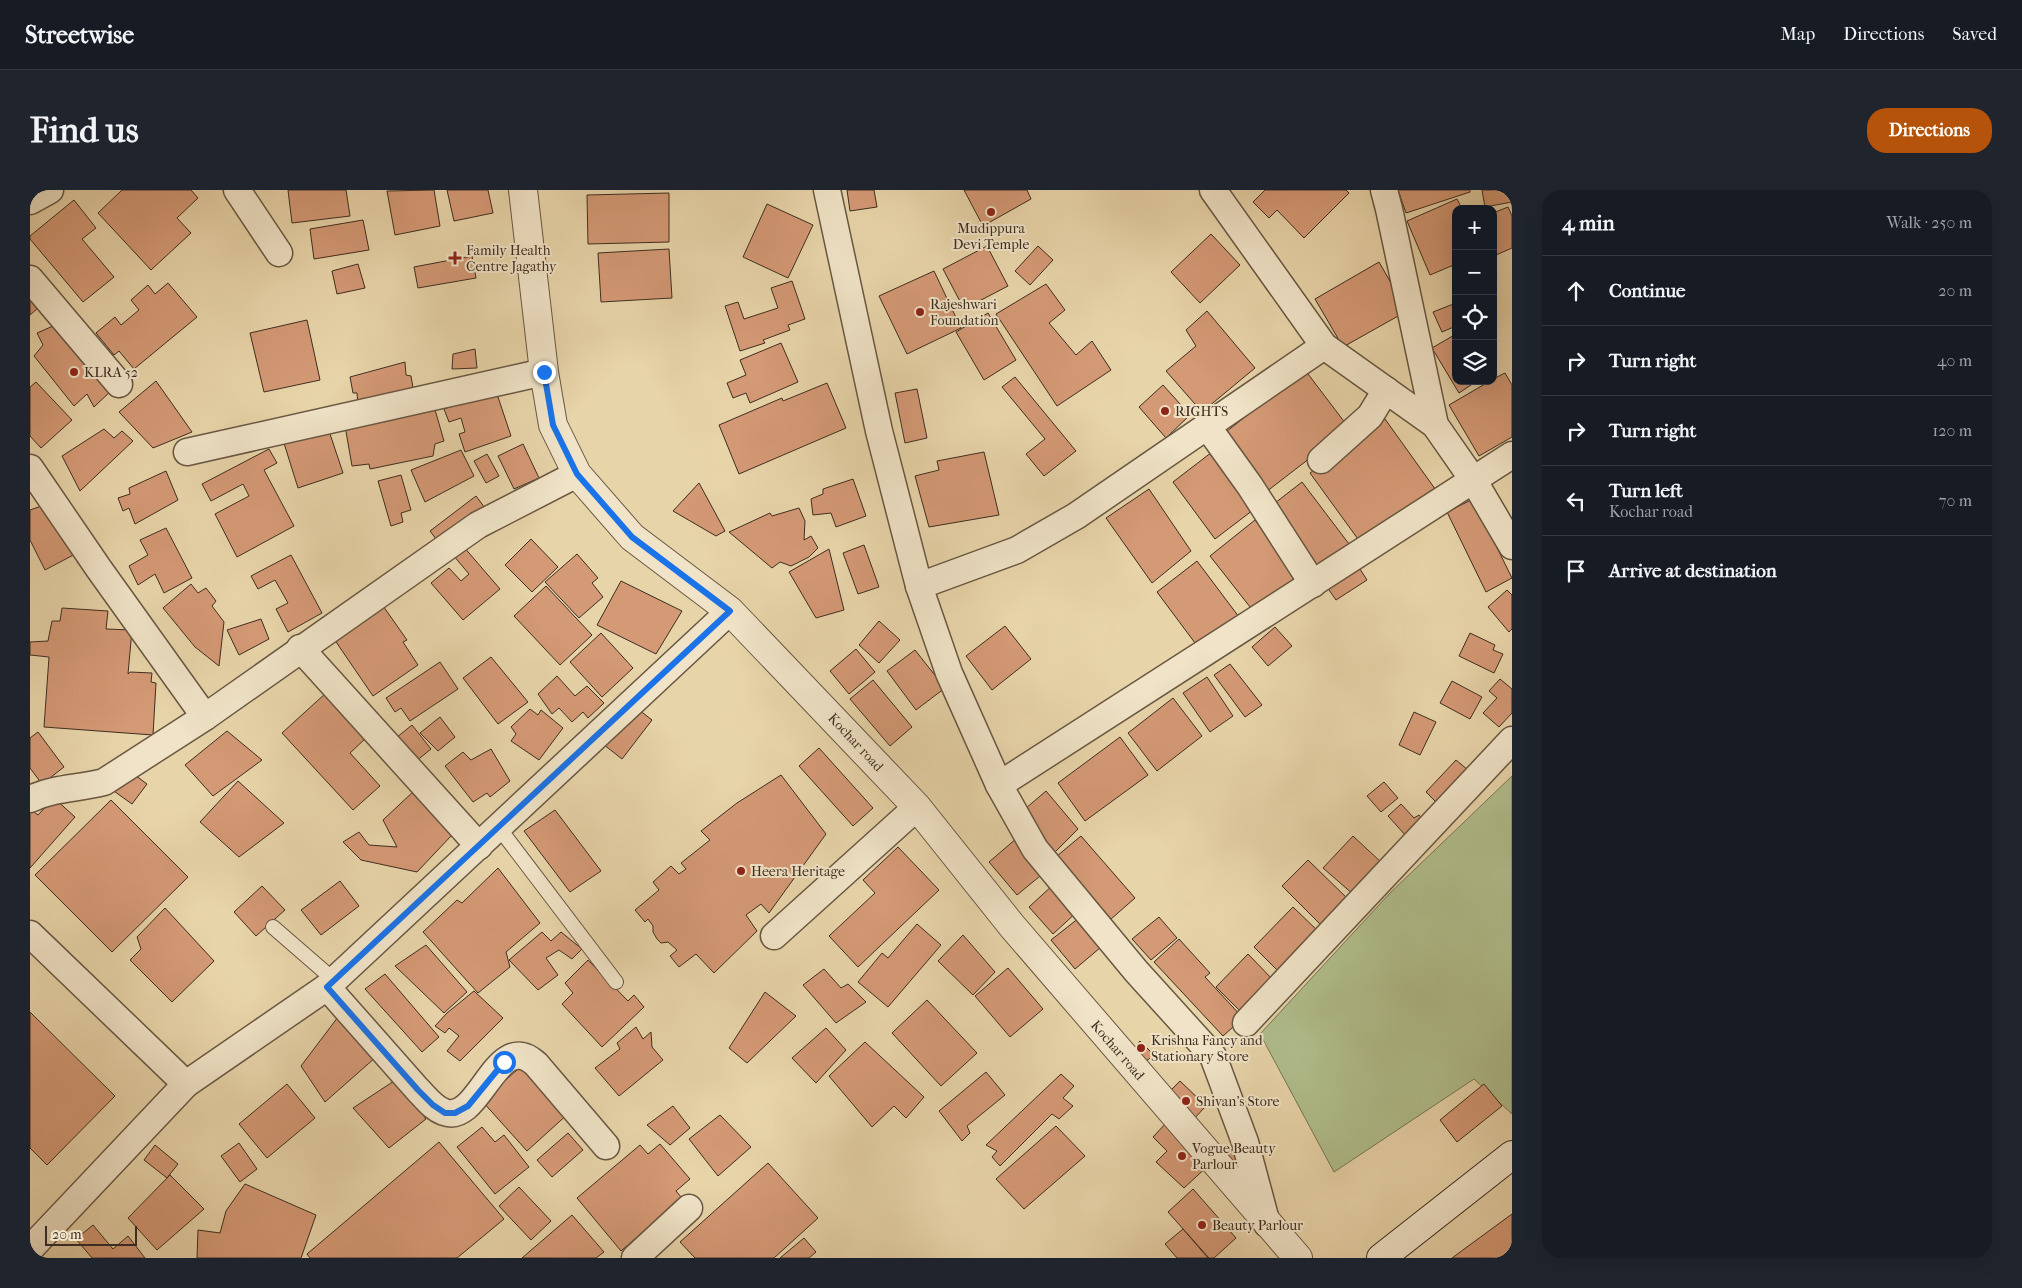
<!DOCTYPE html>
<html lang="en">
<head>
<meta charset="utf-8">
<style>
	:root { --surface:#171b24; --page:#20242c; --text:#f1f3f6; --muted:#9ea1a6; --line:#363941; --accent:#b45309 }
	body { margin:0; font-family:"IM FELL French Canon",serif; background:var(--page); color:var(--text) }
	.controls { position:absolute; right:15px; top:15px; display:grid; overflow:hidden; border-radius:10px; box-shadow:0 5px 20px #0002 }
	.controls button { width:45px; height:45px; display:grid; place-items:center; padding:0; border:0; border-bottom:1px solid var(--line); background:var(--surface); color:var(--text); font:25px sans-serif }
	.scale { position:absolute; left:15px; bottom:12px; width:92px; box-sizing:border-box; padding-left:5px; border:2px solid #3e2d20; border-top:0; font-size:14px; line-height:18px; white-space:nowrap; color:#3e2d20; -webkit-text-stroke:4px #f0e3c7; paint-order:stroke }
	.stop { position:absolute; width:15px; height:15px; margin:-11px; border:4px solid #1a73e8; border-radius:50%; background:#fff }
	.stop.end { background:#1a73e8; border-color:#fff; box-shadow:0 1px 5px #0008 }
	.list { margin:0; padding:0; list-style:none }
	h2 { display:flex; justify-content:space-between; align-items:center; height:65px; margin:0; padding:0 20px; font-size:21px }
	h2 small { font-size:16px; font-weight:400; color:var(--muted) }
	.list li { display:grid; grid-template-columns:32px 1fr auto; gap:15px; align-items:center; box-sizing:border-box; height:70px; padding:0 20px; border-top:1px solid var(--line) }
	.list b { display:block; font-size:19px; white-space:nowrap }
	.list p { margin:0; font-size:16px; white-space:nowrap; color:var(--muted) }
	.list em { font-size:16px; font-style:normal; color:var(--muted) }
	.icon { flex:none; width:28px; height:28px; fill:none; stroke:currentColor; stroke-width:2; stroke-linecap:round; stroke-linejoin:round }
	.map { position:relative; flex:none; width:1482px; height:1068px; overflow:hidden; border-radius:20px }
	header { display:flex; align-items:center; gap:30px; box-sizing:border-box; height:70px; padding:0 25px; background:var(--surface); border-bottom:1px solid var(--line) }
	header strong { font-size:24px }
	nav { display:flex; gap:28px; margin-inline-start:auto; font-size:18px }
	.intro { display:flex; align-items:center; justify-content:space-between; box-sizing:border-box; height:120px; padding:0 30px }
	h1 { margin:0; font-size:35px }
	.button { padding:12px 22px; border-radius:20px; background:var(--accent); color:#fff; font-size:18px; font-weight:700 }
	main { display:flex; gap:30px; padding:0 30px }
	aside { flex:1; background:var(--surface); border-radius:20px; box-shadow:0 5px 20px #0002 }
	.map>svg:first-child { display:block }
</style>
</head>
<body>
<header>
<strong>Streetwise</strong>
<nav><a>Map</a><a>Directions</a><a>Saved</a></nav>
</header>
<div class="intro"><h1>Find us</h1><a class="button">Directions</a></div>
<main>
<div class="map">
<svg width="1482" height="1068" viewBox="0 0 1482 1068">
	<rect width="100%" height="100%" fill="#e8d4a9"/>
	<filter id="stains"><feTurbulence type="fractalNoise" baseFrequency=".004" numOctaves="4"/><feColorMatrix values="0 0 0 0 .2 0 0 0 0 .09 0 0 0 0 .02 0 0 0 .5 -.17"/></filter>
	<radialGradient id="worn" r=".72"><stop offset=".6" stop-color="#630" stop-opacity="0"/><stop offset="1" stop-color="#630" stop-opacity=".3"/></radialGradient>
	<polygon fill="#b0be8c" stroke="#777656" points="1482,586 1482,924 1444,889 1304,982 1230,844 1360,703"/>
	<g fill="#d49975" stroke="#3e2d20">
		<polygon points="92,0 161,0 168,8 147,28 161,43 121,80 68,23"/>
		<polygon points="258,0 316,0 320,26 262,33"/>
		<polygon points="404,0 410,36 365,45 357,1"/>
		<polygon points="417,0 458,0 463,23 424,31"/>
		<polygon points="817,0 844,0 847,17 820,21"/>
		<polygon points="934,0 997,0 1001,9 953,36"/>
		<polygon points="1235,0 1316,0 1319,3 1274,48 1247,20 1239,28 1223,12"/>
		<polygon points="1368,0 1440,0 1440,2 1376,23"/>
		<polygon points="1452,0 1482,0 1482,12 1455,17"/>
		<polygon points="639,3 639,52 558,54 557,5"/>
		<polygon points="1427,9 1432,19 1426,19 1426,74 1400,85 1377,31"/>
		<polygon points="44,10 66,38 52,49 84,87 53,112 0,49 0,46"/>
		<polygon points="737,14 783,35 758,88 713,67"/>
		<polygon points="1478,17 1482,26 1482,58 1466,65 1463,59 1463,23"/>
		<polygon points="333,30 339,60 284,69 280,39"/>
		<polygon points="1181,44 1210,75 1170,113 1141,82"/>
		<polygon points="957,56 978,96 934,119 913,79"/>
		<polygon points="1008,56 1023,70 1000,95 985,81"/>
		<polygon points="639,59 642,108 571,112 568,63"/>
		<polygon points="442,66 446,88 388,98 384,77"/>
		<polygon points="1349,72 1377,121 1313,157 1285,109"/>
		<polygon points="328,74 335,98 307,104 302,81"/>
		<polygon points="904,81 931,138 877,164 849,106"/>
		<polygon points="762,91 775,129 758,135 760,140 733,150 735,153 710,161 695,116 708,112 714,129 748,118 741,98"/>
		<polygon points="138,93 167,127 104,179 89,161 84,165 66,143 85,127 91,135 109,120 101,110 118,95 125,104"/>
		<polygon points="1016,94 1035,120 1019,133 1046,165 1062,151 1081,180 1027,216 966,124"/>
		<polygon points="0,107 8,118 0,125"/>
		<polygon points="1426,113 1426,136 1412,142 1403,122"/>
		<polygon points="1177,121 1225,178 1172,222 1136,181 1166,156 1156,140"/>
		<polygon points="958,123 986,170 954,190 926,142"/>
		<polygon points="277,130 290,190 234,202 220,143"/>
		<polygon points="30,133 84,198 64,217 57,204 44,216 4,166 13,155 7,143"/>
		<polygon points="1426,144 1426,191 1447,191 1429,203 1402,158"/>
		<polygon points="751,153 768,192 720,213 716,203 703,208 697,193 716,185 710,170"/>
		<polygon points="445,159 447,178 422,179 423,164"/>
		<polygon points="375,172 376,185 381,186 384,204 328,215 327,203 323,203 320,187"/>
		<polygon points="1275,180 1319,238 1236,302 1192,245"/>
		<polygon points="1475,183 1482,195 1482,247 1449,266 1419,215 1460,191 1463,191 1463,189"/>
		<polygon points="985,187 1046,261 1014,286 996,264 1015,249 972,197"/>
		<polygon points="126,191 162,242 123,258 89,222"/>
		<polygon points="6,192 42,230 11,258 0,246 0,197"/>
		<polygon points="797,193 816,238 709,284 689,235 752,208 753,211"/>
		<polygon points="1133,195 1160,225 1136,248 1109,217"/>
		<polygon points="887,199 897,248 875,253 865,203"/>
		<polygon points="466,201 481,246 435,262 429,244 435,242 431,228 419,232 414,219"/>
		<polygon points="404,216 414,251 405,254 403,266 340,279 339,274 322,276 314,230"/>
		<polygon points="1355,229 1408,303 1333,356 1280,283"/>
		<polygon points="297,235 313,283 268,298 253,250"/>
		<polygon points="74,239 84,248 92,241 103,251 50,301 32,266"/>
		<polygon points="493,254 509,288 484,299 468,266"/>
		<polygon points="239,259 247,273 234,280 264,336 207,367 185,324 219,306 213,294 181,311 172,294"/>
		<polygon points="431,260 444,286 395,312 381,280"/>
		<polygon points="954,262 969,325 899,337 885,286 909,280 907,271"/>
		<polygon points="1182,262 1227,317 1185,349 1143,292"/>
		<polygon points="457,264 469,286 456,293 444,271"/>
		<polygon points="136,281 148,310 105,334 99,318 93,321 88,308 100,304 99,298"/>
		<polygon points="371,285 381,320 371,323 373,332 361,336 348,291"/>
		<polygon points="823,289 836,326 806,337 801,323 783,325 781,309 793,304 793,299"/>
		<polygon points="1272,292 1319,354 1282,381 1236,320"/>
		<polygon points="669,293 695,341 686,346 643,321"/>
		<polygon points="1119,299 1161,361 1122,393 1076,328"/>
		<polygon points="446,306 455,318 409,353 400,341"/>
		<polygon points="1443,309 1482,388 1456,402 1417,322"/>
		<polygon points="17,314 49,362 15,380 0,350 0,320"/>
		<polygon points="769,318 775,331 774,350 781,346 788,358 779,367 761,376 750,372 742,378 699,342 740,323 742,326"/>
		<polygon points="1225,330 1269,385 1224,422 1180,366"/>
		<polygon points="136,338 162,388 134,403 125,384 108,395 99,376 118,365 110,350"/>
		<polygon points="501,349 528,377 502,402 475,375"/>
		<polygon points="834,355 849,397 828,404 813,363"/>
		<polygon points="433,356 470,399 433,430 401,393 419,378 431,391 439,384 423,365"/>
		<polygon points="799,359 814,420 786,428 759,382"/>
		<polygon points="547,364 568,388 562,393 573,407 549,428 515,392"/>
		<polygon points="261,365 292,423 258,442 246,419 258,413 245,390 228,399 221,386"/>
		<polygon points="1167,371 1212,431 1171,461 1127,402"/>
		<polygon points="1328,376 1337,390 1306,410 1297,397"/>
		<polygon points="591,391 652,421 626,464 567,435"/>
		<polygon points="161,394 168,403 176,398 186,411 182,416 194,432 189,476 165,457 133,418"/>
		<polygon points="516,396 562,445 530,475 484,426"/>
		<polygon points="1477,400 1482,405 1482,439 1479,442 1458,417"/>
		<polygon points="351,413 377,450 373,452 388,475 343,506 302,446"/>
		<polygon points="32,418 78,421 76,439 102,440 98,484 100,482 122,483 121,492 126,493 123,545 14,537 19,467 0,465 0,452 18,451 22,431 30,431"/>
		<polygon points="231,429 239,449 209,465 197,440"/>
		<polygon points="849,431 870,450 849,473 829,455"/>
		<polygon points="975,436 1001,469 962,500 936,466"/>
		<polygon points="1245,437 1262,456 1238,476 1222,457"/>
		<polygon points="571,443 603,478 572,507 540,472"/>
		<polygon points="1440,443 1465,455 1463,460 1473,464 1464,483 1429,466"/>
		<polygon points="826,459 845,482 819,504 800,481"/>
		<polygon points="885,460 915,498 886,520 857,481"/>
		<polygon points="461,467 498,512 468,534 433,488"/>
		<polygon points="410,472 428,499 380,531 371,518 365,522 356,508"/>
		<polygon points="1200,474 1232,515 1215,527 1184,485"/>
		<polygon points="527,486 545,506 557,496 574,513 558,528 553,522 542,532 529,518 522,524 508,504"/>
		<polygon points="1177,487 1203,526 1180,542 1153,503"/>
		<polygon points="1470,489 1482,499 1482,523 1469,537 1453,523 1467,508 1459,501"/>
		<polygon points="843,490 882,537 860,556 820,509"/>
		<polygon points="1422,491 1452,507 1440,529 1410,513"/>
		<polygon points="296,503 337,547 320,563 350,596 323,620 252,543"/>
		<polygon points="1143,508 1172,546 1127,581 1098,543"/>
		<polygon points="604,516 622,530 592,569 573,554"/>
		<polygon points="500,519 508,525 511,520 533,538 509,570 481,551 486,544 481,537"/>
		<polygon points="1384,522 1406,532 1390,565 1369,555"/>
		<polygon points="410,527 425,547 408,561 390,543"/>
		<polygon points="382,535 401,559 385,572 366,548"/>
		<polygon points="197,541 232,570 183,606 155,575"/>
		<polygon points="8,542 34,577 12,594 0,578 0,548"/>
		<polygon points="1090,547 1118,585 1055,631 1028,593"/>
		<polygon points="789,558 843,618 823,636 769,576"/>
		<polygon points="461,559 480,591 460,607 457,603 443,612 415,576 433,562 441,570"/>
		<polygon points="1426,570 1438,580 1407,613 1396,602"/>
		<polygon points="97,579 117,594 102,614 81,599"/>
		<polygon points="751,585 796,644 739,723 731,714 716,725 727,741 684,783 666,764 649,777 640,766 647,760 638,752 631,753 627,749 623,742 623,736 618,729 615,732 605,720 629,700 623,692 641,676 649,684 656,679 651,673 680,650 671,641 707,613"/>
		<polygon points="208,591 254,633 209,667 170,632"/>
		<polygon points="1354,592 1368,608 1351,622 1337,606"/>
		<polygon points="385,600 422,645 387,682 331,670 313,652 329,642 339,655 367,657 353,630"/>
		<polygon points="1016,601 1048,639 1024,663 995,619"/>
		<polygon points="24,608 45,627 0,678 0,619 8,625"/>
		<polygon points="81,610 158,687 82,762 5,685"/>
		<polygon points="1371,614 1384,628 1389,625 1395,632 1377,647 1358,626"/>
		<polygon points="525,620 571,681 540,702 494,641"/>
		<polygon points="1051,646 1105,708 1081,729 1027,666"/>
		<polygon points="1323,646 1353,674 1324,705 1293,678"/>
		<polygon points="987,648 1015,682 987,705 959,672"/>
		<polygon points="868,657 909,700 828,777 799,746 845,703 833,690"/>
		<polygon points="1278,670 1321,712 1295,739 1252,696"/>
		<polygon points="468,678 510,733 476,762 480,777 448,803 393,742 427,710 432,713"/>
		<polygon points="310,691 329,716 291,745 271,720"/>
		<polygon points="1024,694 1048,721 1023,744 999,717"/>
		<polygon points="232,696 255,720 226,746 204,722"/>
		<polygon points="1263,717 1291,744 1252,785 1224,757"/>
		<polygon points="135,718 184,771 142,812 100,770 111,759 107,747"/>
		<polygon points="1054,724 1077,752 1045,779 1021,750"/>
		<polygon points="1129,727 1147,748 1121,770 1102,749"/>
		<polygon points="887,734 911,755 858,817 828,792 852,763 858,768"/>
		<polygon points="512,742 521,751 531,742 552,759 542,769 529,760 516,768 528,785 508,800 479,770"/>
		<polygon points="933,745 965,782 943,805 908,771"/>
		<polygon points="1149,749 1180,783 1175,787 1213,828 1193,846 1124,772"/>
		<polygon points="396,755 437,802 414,823 365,776"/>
		<polygon points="1218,764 1246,793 1214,825 1186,797"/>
		<polygon points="558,770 598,811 604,805 614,817 572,857 532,814 543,803 535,793"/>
		<polygon points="978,778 1013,819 980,847 945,806"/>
		<polygon points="794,779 811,798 818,794 836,812 806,833 773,795"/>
		<polygon points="355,784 409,847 392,862 335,799"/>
		<polygon points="444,801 473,828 430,871 417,861 429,846 419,838 415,843 405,836 417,823"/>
		<polygon points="735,802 766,826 717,873 699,858"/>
		<polygon points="897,810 947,863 911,896 862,843"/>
		<polygon points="0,822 85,906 17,975 0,958"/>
		<polygon points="308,827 346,867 295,912 271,876"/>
		<polygon points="606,837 613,849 621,842 622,857 633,870 589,906 565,878 590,859 587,853"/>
		<polygon points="796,838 816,860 786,893 762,868"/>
		<polygon points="1110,851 1124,865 1110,876 1099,865"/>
		<polygon points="835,852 894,907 876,928 864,916 842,937 799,886"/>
		<polygon points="496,872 540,922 497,961 452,911"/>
		<polygon points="956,882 975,905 937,936 940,943 932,951 909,921"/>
		<polygon points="1031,884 1044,896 1033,908 1043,916 1029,929 1022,924 970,976 962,967 967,961 956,955"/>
		<polygon points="367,889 396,929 359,958 323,918"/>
		<polygon points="1150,891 1176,916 1162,931 1136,905"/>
		<polygon points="257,894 285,928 237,968 209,934"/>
		<polygon points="1454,894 1472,916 1427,952 1410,930"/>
		<polygon points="643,916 660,938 640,955 617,935"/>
		<polygon points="690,925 721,957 688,986 659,949"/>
		<polygon points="1138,931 1180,974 1154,998 1126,972 1137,961 1123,947"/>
		<polygon points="1026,936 1055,966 994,1019 966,989"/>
		<polygon points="452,937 465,952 474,945 499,977 465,1004 427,957"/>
		<polygon points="538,943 553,960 522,987 507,970"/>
		<polygon points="409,952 474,1029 427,1068 280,1068 277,1064"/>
		<polygon points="209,953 227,979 210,992 191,966"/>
		<polygon points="630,954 660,989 646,1001 652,1008 591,1061 547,1008 610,955 618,964"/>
		<polygon points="1197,954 1208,968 1197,977 1187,963"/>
		<polygon points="125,955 148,974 137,988 114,970"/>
		<polygon points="738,973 788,1028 744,1068 665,1068 650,1052"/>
		<polygon points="140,985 174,1019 127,1060 98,1028"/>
		<polygon points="215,994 286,1025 271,1068 167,1068 168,1040 190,1043 196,1021"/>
		<polygon points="489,997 521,1031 501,1050 469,1016"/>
		<polygon points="1163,999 1206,1048 1184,1068 1179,1068 1138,1022"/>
		<polygon points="1482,1024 1482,1068 1422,1068"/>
		<polygon points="542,1025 574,1062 566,1068 492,1068"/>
		<polygon points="63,1035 83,1059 98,1046 115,1068 62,1068 46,1049"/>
		<polygon points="1153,1039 1178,1068 1147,1068 1135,1054"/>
		<polygon points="774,1048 786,1062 779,1068 750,1068"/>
	</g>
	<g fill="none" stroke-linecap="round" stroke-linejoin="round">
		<g stroke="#685742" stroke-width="16">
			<g id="service">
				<polyline points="469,638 586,792"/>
				<polyline points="243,737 304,790"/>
			</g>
		</g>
		<g stroke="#685742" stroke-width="29">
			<g id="minor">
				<polyline points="207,0 249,63"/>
				<polyline points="797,0 849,241 889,396 919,483 969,595 1005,659 1106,781 1183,866 1215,952 1237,1034"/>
				<polyline points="1183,0 1294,156 1405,235"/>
				<polyline points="1354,0 1359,19 1405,235 1444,291 1482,356"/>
				<polyline points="0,11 20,0"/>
				<polyline points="0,89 89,194"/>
				<polyline points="1177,236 1220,296 1283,394"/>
				<polyline points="157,262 514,182"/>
				<polyline points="1291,270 1340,226 1356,200"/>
				<polyline points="0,278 69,379 175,527"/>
				<polyline points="889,396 987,360 1046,326 1294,156"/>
				<polyline points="270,458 449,656"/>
				<polyline points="969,595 1482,265"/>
				<path d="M0,609C27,597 47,599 74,592L175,527L448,335L547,284"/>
				<polyline points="0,744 156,894"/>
				<polyline points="744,746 887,617"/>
				<path d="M297,797L388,900C396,908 403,918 414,922C450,936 466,837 506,874L576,956"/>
				<polyline points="1216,833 1482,550"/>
				<polyline points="0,1059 156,894 297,797 700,421"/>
				<polyline points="605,1068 659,1018"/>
			</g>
		</g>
		<g stroke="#685742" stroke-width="30">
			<polyline id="tertiary" points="493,0 514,182 523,235 547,284 602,347 700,421 887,617 982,736 1268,1068"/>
		</g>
		<g stroke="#3e2d20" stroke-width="30">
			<polyline id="secondary" points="1351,1068 1482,965"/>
		</g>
		<use href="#service" stroke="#f0e3c7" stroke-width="14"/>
		<use href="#minor" stroke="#f0e3c7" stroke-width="26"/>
		<use href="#tertiary" stroke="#f0e3c7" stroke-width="28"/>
		<use href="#secondary" stroke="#f0e3c7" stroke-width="28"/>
	</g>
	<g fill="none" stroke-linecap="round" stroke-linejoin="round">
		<polyline stroke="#1a73e8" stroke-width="6" points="474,872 438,916 425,923 415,923 403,915 388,900 297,797 700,421 602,347 547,284 523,235 514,182"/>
	</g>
	<g fill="#8f2418" stroke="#f0e3c7" stroke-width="2">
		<circle cx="961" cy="22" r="5"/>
		<path d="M422.5 60.5h5v5h5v5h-5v5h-5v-5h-5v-5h5z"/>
		<circle cx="890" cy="122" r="5"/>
		<circle cx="44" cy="182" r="5"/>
		<circle cx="1135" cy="221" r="5"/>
		<circle cx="711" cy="681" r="5"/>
		<circle cx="1111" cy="858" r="5"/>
		<circle cx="1156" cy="911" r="5"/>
		<circle cx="1152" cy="966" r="5"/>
		<circle cx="1172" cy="1035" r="5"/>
	</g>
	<g text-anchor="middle" stroke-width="4" stroke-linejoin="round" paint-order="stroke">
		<g font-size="14" fill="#3e2d20" stroke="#f0e3c7" text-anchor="start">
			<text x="961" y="43" text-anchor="middle">Mudippura<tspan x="961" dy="16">Devi Temple</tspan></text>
			<text x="436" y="65">Family Health<tspan x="436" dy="16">Centre Jagathy</tspan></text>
			<text x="900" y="119">Rajeshwari<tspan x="900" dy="16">Foundation</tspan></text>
			<text x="54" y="187">KLRA 52</text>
			<text x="1145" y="226">RIGHTS</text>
			<text x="721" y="686">Heera Heritage</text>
			<text x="1121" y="855">Krishna Fancy and<tspan x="1121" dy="16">Stationary Store</tspan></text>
			<text x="1166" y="916">Shivan's Store</text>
			<text x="1162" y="963">Vogue Beauty<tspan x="1162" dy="16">Parlour</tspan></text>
			<text x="1182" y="1040">Beauty Parlour</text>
		</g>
		<g font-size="14" fill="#3e2d20" stroke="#f0e3c7">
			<text transform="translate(826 552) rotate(47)" y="5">Kochar road</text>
			<text transform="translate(1088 860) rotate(49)" y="5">Kochar road</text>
		</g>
	</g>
	<rect width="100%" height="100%" filter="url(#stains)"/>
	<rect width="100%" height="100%" fill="url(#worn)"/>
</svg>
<div class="controls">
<button>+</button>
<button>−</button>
<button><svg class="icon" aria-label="locate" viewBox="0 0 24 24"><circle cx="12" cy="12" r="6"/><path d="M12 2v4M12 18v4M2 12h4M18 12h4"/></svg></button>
<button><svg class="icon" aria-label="layers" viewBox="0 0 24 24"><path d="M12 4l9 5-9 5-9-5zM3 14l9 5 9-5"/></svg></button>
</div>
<div class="scale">20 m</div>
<div class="stop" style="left:474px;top:872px"></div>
<div class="stop end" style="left:514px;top:182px"></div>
</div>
<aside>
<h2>4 min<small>Walk · 250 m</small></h2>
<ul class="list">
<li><svg class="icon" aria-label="ahead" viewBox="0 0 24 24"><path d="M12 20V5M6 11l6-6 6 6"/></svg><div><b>Continue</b></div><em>20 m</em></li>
<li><svg class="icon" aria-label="right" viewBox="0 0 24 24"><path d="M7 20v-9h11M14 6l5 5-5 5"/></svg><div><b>Turn right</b></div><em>40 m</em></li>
<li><svg class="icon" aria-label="right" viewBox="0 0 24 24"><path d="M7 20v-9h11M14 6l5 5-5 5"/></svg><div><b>Turn right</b></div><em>120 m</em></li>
<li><svg class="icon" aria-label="left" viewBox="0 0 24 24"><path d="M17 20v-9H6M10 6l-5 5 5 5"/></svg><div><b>Turn left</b><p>Kochar road</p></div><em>70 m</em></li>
<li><svg class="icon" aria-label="arrive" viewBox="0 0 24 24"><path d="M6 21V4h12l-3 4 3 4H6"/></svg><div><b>Arrive at destination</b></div></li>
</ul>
</aside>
</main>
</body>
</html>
